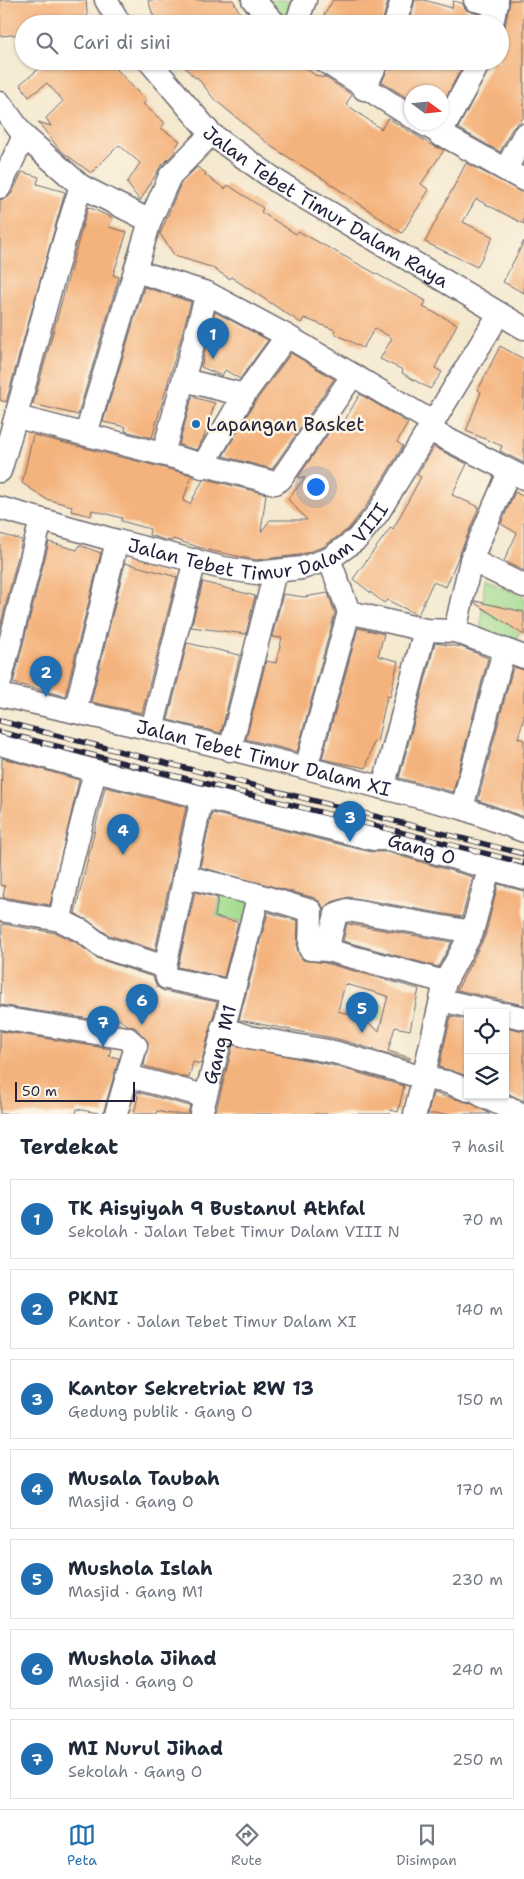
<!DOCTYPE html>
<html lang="id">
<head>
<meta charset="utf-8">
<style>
	:root { --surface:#fff; --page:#f6f6f7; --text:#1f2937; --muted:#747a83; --line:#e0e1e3; --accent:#1f6fb2 }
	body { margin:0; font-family:"Shantell Sans",sans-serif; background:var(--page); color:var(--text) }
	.controls { position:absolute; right:15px; bottom:15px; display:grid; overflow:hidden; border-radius:0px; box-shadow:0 1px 4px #0004 }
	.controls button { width:45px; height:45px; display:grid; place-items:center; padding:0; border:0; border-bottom:1px solid var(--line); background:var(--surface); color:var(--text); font:25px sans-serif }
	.compass { position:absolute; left:404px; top:85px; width:45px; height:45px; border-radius:50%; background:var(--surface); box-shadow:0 1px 4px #0004; rotate:105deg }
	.scale { position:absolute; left:15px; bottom:12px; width:120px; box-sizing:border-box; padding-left:5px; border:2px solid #22223b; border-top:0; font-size:14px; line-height:18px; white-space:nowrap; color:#22223b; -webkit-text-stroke:4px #fcf5e5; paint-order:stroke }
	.you { position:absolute; left:315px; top:486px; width:18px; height:18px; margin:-12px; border:4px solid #fff; border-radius:50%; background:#1a73e8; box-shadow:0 0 0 8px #1a73e833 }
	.badge { display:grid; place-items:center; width:32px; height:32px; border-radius:50%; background:var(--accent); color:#fff; font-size:16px; font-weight:700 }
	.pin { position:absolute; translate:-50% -41px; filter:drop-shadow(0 1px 2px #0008) }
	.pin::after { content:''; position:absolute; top:26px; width:18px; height:15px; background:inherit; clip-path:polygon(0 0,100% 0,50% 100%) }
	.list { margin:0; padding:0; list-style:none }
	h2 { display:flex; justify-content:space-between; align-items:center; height:65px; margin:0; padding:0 20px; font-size:21px }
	h2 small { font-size:16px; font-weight:400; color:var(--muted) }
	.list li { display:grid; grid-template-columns:32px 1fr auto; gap:15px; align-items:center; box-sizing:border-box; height:80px; margin:0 10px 10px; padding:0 10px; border:1px solid var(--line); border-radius:0px }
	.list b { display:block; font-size:19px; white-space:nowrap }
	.list p { margin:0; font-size:16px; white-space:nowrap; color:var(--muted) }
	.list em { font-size:16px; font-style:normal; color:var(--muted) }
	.icon { flex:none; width:28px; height:28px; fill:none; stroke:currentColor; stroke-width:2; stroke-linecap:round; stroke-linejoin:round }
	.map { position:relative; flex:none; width:524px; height:1114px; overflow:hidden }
	.search { position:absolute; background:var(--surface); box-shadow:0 1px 4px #0004; left:15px; right:15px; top:15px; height:55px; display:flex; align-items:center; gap:12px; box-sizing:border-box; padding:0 18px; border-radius:28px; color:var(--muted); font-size:19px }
	.sheet { height:695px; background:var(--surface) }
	nav { display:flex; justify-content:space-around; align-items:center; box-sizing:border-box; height:70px; border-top:1px solid var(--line); background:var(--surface); font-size:14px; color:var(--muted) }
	nav a { display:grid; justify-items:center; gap:2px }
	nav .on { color:var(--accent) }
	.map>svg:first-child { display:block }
</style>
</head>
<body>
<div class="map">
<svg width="524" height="1114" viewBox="0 0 524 1114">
	<rect width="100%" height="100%" fill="#fcf5e5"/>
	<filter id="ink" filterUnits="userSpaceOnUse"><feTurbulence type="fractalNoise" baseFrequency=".02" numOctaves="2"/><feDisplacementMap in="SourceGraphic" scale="10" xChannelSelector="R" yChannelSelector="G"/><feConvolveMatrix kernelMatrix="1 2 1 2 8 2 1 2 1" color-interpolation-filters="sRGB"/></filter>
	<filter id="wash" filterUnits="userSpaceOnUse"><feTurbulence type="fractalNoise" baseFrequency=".0096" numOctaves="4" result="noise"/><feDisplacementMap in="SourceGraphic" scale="20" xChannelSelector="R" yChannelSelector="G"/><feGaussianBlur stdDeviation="1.12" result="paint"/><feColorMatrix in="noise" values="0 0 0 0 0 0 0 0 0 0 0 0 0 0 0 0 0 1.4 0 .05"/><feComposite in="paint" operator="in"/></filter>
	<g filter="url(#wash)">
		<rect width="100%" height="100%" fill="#f4e8ce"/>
		<g fill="#a2dc8f" stroke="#627f65">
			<polygon points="268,0 300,0 287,24"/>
			<polygon points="485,579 524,597 524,622 514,645 480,634"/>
			<polygon points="222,888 256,896 250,923 216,916"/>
			<polygon points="376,1001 396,1014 388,1027 368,1014"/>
		</g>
		<g id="blocks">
			<g fill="#f4b37d" fill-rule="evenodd">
				<polygon points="0,0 86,0 88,24 24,24 24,34 0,36"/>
				<polygon points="148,0 233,0 246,24 156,24"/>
				<polygon points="333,0 388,0 382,24 319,24"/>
				<polygon points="415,0 424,0 452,8 453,1 462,3 466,10 481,15 479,24 409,24"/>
				<polygon points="510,0 524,0 524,117 512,129 500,152 458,128 493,61 500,61 500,34 505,27"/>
				<polygon points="49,61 109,61 146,101 143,104 165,123 161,128 180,141 174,150 176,151 160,167 140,201 127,183 140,163 119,145 91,173 60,150 38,122 51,126 46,118 63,101 47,83 29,97 20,84"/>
				<polygon points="179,61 297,61 316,76 317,75 322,78 323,76 352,95 346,104 381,129 388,118 433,146 444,150 421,184 429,190 402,233 325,180 272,147 214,99 197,77 195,78"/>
				<polygon points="349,61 363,61 360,68"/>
				<polygon points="391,61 465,61 442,105 442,92 412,92 412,101 382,82"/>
				<polygon points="466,163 524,193 524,224 476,199 463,222 493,237 477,267 425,242"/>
				<polygon points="197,167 206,173 205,175 225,189 228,185 263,208 261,212 296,234 298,231 426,301 423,307 457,324 435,368 442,372 430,389 402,373 403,370 380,359 392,338 375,328 363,348 334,333 335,330 304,318 301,323 231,277 230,279 211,267 175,256 160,234 181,183"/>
				<polygon points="22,172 39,177 37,184 65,192 6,402 0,400 0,200 7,198 12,193"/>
				<polygon points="88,207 113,218 109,227 127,232 113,275 119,277 78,415 33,404"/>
				<polygon points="524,241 524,293 503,282"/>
				<polygon points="144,287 191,302 152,438 125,431 126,427 103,422"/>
				<polygon points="215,312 268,340 240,379 225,370 222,376 201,367"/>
				<polygon points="500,346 524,359 524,463 500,451 502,446 466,431 481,392 478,390"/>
				<polygon points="291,353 334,379 272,469 223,456 255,402"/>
				<polygon points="360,394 408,423 397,442 403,446 367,505 348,529 323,547 299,555 256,560 208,550 173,539 172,541 165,540 149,535 150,529 121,521 122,518 92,510 91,516 71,511 72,506 46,499 22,483 33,435 192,475 183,501 190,504 203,480 206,479 266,494 261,532 270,520 307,520 288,499 305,478 298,477 335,424 341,427"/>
				<polygon points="192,397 215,403 204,437 197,450 179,445"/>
				<polygon points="434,447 467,464 452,495 479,507 446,587 433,582 418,615 387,600 384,603 353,579 391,527 393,529 421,477 417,475"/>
				<polygon points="515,492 524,497 524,571 504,561 517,533 501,524"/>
				<polygon points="0,534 22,540 0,628"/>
				<polygon points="49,542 77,550 79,545 101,553 65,696 13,683"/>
				<polygon points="125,563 177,577 142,713 91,702"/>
				<polygon points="203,582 255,596 246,634 191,627"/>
				<polygon points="328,593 335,613 297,752 246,739 266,661 276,663 282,638 272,637 283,594 304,597"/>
				<polygon points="475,601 524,612 524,635 475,603"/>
				<polygon points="358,628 384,634 378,656 398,661 390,697 387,696 377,742 374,741 366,768 322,759"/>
				<polygon points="187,643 240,655 221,733 168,720"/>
				<polygon points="435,643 461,647 488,658 453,792 399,778"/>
				<polygon points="513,667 524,670 524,718 518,738 524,740 524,817 478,800"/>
				<polygon points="2,758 79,780 50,905 3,897 5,886 0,885"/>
				<polygon points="105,787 186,807 155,950 109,935 75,913"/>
				<polygon points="212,813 371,852 387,852 473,877 462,917 349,897 332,902 324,910 321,903 315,898 200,867"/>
				<polygon points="498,884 524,891 524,1005 457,990 485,936"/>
				<polygon points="195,892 218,898 215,917 238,922 224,977 178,967"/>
				<path d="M268,912L298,921L297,949L303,960L325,963L419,989L410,1030L395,1027L388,1051L410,1058V1060L338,1039L239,1020ZM345,984L388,996L379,1031L362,1019L338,1011Z"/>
				<polygon points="2,924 56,933 75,942 99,959 153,977 157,987 164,991 217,1002 201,1064 193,1062 189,1078 144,1066 148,1042 136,1028 125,1024 118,1018 117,1023 0,1005"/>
				<polygon points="347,924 348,924 452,942 438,967 343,941"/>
				<polygon points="451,1016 468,1020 468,1076 439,1067"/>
				<polygon points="505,1027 524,1031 524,1101 505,1092"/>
				<polygon points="0,1031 111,1049 109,1056 119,1058 103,1114 77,1109 76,1114 0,1114"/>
				<polygon points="233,1045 331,1065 404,1086 398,1112 391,1110 390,1114 215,1114"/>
				<polygon points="137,1092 190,1106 188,1114 170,1114 157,1111 156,1114 134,1114 138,1096 136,1095"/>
				<polygon points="433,1093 471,1103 490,1114 428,1114"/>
			</g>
		</g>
	</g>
	<g filter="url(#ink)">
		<use href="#blocks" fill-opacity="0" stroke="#6c676e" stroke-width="1"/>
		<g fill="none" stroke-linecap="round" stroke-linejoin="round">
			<g stroke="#6c676e" stroke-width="25">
				<g id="minor">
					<polyline points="106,0 120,24"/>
					<polyline points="253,0 276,24"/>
					<polyline points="475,0 497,5"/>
					<polyline points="296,24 305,0"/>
					<polyline points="395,24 402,0"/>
					<polyline points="492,24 497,0"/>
					<path id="s1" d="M149,61L211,134L278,182L524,328"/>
					<polyline points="324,61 412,117"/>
					<polyline points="364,89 378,61"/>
					<polyline points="0,103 24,136 81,186 150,221"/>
					<polyline points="420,122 524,180"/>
					<polyline points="440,135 480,61"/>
					<polyline points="506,169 524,135"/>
					<polyline points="0,187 24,136"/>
					<polyline points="136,271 207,293 287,336 434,423"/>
					<polyline points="184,380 244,395"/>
					<polyline points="17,417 275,483 281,479 353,375"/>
					<polyline points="429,430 524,478"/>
					<polyline points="86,434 150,221 170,176 211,134"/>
					<polyline points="163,454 207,293"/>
					<polyline points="202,467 244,395 287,336"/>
					<path d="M0,471C29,376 50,280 81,186"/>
					<path id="s2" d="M0,508L117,541L223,568L256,573L302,568L329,559L357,539L378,513L499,314"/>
					<polyline points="329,559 349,612"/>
					<polyline points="471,560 524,586"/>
					<polyline points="349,612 425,630 455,631 524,657"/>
					<polyline points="455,631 471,560 506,479 506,471"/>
					<polyline points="0,682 41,520"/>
					<path id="s3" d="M0,695L152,729L306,768L462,808L524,831"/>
					<polyline points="75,712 117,541"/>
					<polyline points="152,729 195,560"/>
					<path id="s4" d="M0,744L95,771L374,839H389L524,878"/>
					<polyline points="230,750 275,572"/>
					<polyline points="306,768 349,612"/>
					<polyline points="383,788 425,630"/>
					<polyline points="202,797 165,967 167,978 233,992"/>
					<polyline points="462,808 504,650"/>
					<polyline points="184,876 255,894 311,911 310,949 327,950 445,982"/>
					<polyline points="0,910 60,920 82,931 103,947 165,967"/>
					<polyline points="60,920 69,873 95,771"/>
					<polyline points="327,950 336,914 347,910 472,932"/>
					<polyline points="441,1000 498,1013"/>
					<polyline points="505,1014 524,1018"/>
					<polyline points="0,1018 127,1038 136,1046 116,1114"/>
					<polyline points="222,1028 249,1037 334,1052 424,1078 447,1082 468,1090"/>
					<polyline points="128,1076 205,1096"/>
					<polyline points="481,1095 521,1114"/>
					<path id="s5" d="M201,1114L258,898L256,895"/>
					<polyline points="415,1114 445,982 472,932 489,869"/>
				</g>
			</g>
			<use href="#minor" stroke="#fff" stroke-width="22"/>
			<g stroke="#22223b" stroke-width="5.5">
				<g id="rail">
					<polyline points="0,721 524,854"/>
					<polyline points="0,732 524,863"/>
				</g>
			</g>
			<use href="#rail" stroke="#fcf5e5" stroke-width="4" stroke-dasharray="11" stroke-linecap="butt"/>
		</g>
	</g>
	<circle fill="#1f6fb2" stroke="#fcf5e5" stroke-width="2" cx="196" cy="424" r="5"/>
	<g text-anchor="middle" stroke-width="5" stroke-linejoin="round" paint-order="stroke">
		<g font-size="19" fill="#22223b" stroke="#fcf5e5">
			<text dy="7" stroke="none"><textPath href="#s1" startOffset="232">Jalan Tebet Timur Dalam Raya</textPath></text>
			<text dy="7" stroke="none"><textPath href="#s2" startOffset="275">Jalan Tebet Timur Dalam VIII</textPath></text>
			<text dy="7" stroke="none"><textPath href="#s3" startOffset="271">Jalan Tebet Timur Dalam XI</textPath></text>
			<text dy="7" stroke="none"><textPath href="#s4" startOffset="435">Gang O</textPath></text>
			<text dy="7" stroke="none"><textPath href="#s5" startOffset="72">Gang M1</textPath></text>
		</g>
		<g font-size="19" fill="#22223b" stroke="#fcf5e5" text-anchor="start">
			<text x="206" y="431">Lapangan Basket</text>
		</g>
	</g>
</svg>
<div class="controls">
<button><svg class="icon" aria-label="locate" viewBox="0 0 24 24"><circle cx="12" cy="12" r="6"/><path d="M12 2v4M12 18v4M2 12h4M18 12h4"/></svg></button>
<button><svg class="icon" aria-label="layers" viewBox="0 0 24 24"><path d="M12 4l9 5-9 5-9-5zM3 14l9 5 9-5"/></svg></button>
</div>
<svg class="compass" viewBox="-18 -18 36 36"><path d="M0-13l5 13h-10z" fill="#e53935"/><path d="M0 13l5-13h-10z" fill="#747a83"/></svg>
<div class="scale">50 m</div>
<div class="you"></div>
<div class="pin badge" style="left:213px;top:359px">1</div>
<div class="pin badge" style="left:46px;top:697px">2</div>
<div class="pin badge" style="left:350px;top:842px">3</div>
<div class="pin badge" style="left:123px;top:855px">4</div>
<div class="pin badge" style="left:362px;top:1033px">5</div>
<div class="pin badge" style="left:142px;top:1025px">6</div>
<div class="pin badge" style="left:103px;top:1047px">7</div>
<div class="search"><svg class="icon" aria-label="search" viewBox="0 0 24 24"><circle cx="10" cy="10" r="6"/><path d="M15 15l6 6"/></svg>Cari di sini</div>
</div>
<section class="sheet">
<h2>Terdekat<small>7 hasil</small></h2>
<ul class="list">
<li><span class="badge">1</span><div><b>TK Aisyiyah 9 Bustanul Athfal</b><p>Sekolah · Jalan Tebet Timur Dalam VIII N</p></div><em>70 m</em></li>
<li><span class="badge">2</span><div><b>PKNI</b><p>Kantor · Jalan Tebet Timur Dalam XI</p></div><em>140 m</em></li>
<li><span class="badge">3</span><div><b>Kantor Sekretriat RW 13</b><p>Gedung publik · Gang O</p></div><em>150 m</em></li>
<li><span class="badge">4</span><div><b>Musala Taubah</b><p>Masjid · Gang O</p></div><em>170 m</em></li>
<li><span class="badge">5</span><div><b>Mushola Islah</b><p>Masjid · Gang M1</p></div><em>230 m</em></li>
<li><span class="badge">6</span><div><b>Mushola Jihad</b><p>Masjid · Gang O</p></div><em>240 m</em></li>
<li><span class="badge">7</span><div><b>MI Nurul Jihad</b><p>Sekolah · Gang O</p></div><em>250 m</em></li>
</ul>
</section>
<nav>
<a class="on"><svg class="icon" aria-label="map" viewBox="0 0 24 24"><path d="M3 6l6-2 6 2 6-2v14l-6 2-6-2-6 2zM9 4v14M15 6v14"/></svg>Peta</a>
<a><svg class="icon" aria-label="directions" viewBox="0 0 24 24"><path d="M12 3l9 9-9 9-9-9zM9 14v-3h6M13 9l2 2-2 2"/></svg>Rute</a>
<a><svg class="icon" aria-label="saved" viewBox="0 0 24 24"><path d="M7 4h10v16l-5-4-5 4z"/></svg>Disimpan</a>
</nav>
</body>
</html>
